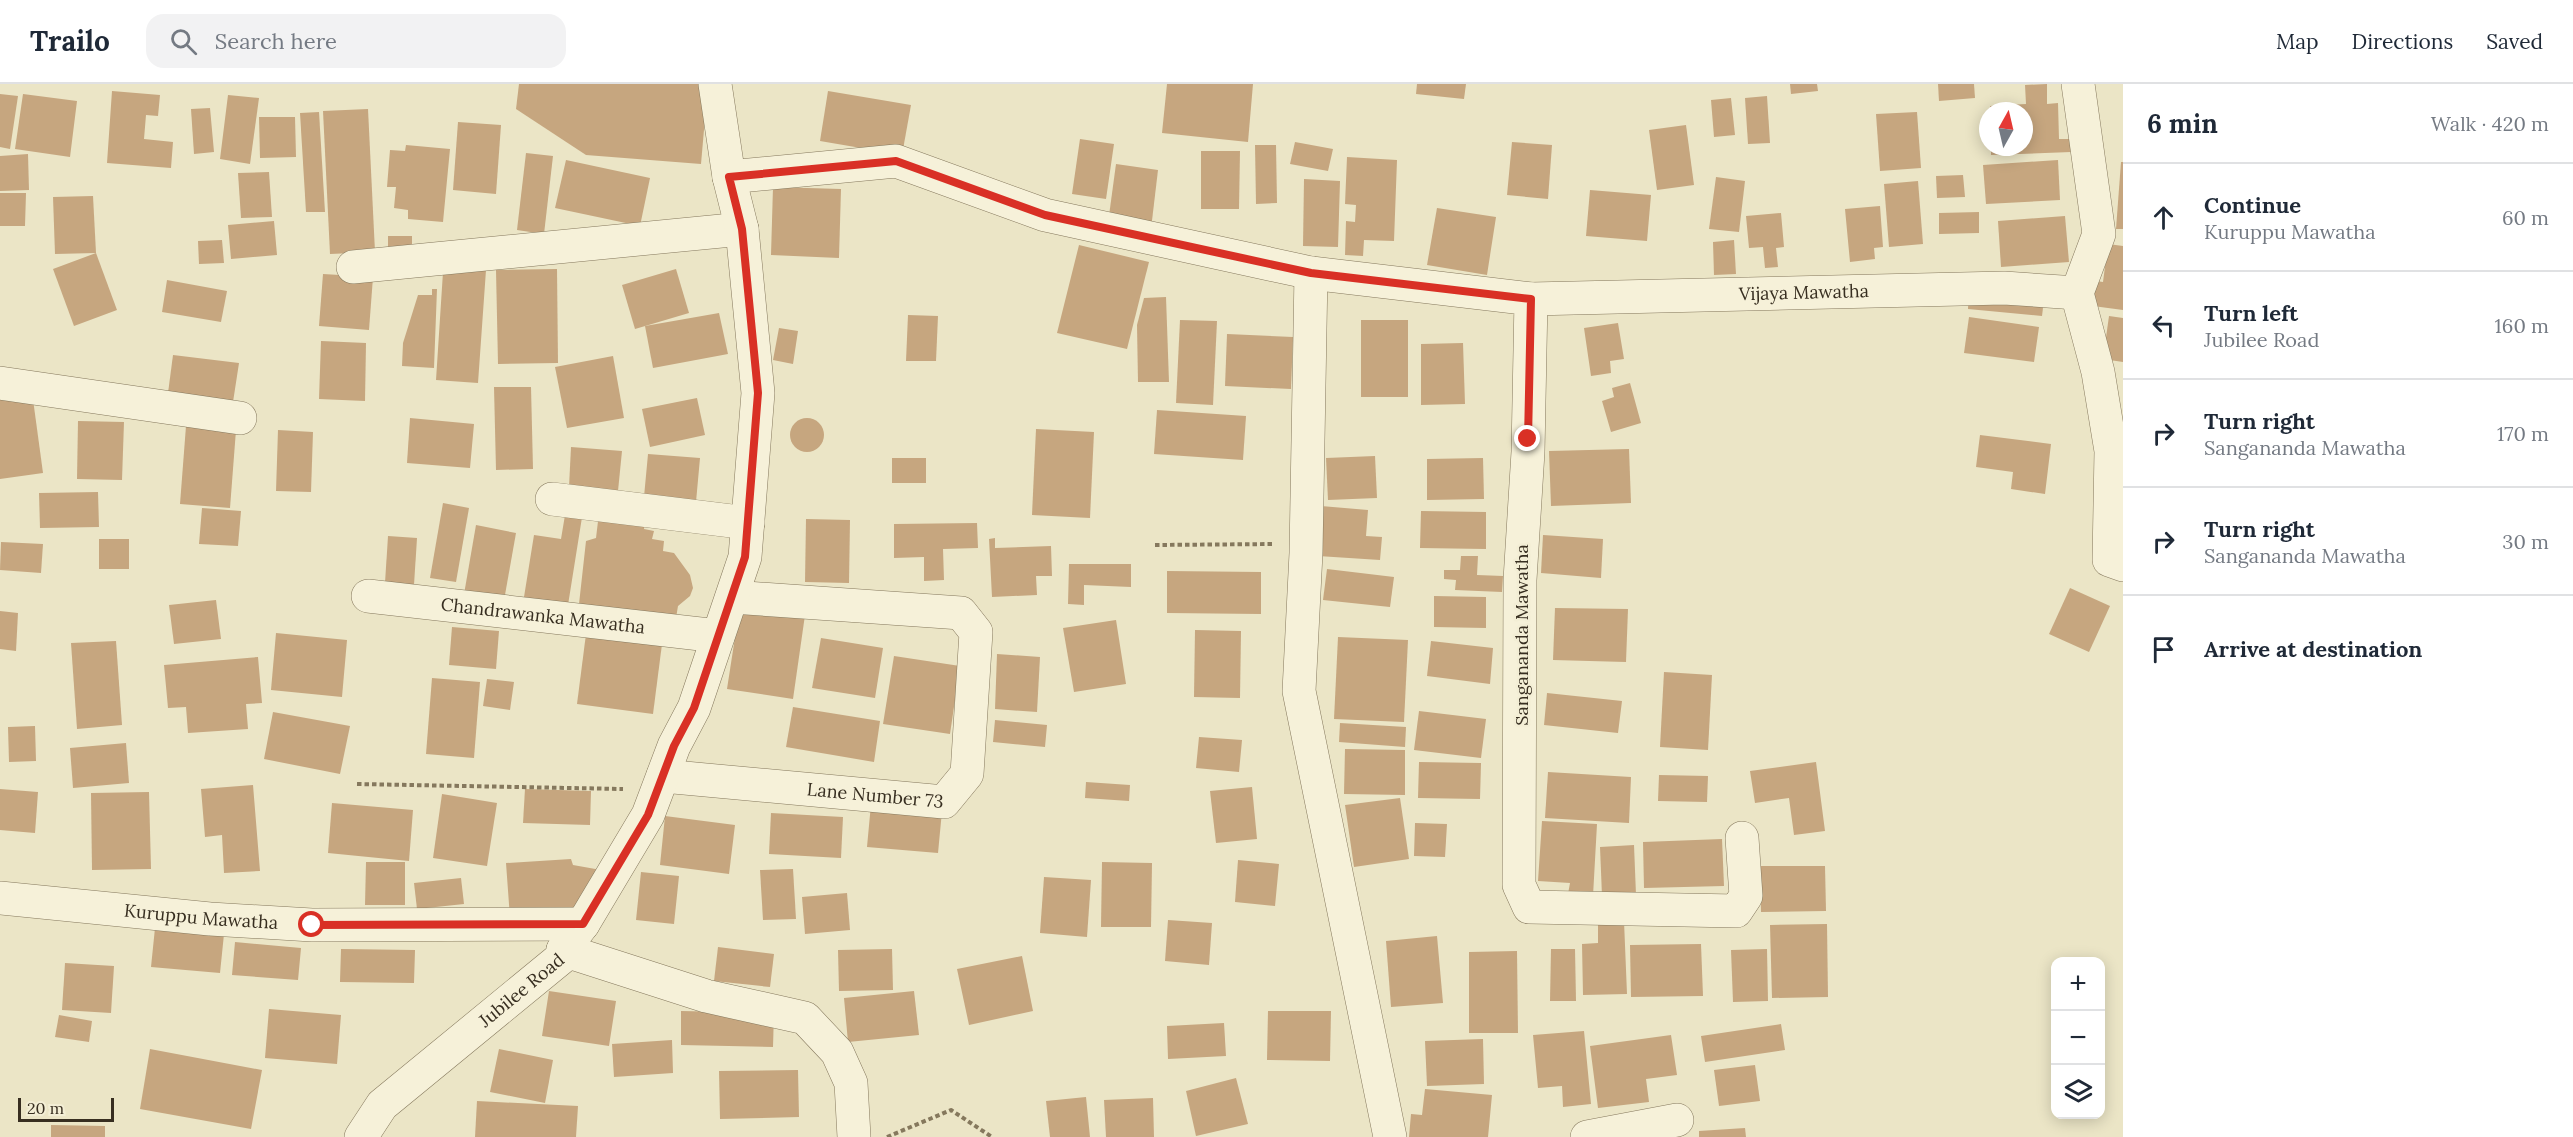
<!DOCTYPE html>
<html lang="en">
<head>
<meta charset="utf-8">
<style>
	:root { --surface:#fff; --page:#f2f2f3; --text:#1f2937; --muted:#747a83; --line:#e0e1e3 }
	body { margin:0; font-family:Lora,serif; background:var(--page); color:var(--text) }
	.controls { position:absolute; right:18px; bottom:18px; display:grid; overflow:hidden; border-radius:12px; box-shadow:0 3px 15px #0003 }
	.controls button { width:54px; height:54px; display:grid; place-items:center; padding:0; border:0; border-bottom:2px solid var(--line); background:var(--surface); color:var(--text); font:30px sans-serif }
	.compass { position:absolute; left:1979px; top:18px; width:54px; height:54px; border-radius:50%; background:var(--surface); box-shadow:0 3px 15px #0003; rotate:8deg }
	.scale { position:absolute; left:18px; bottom:15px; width:96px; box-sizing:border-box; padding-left:6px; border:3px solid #372e20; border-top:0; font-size:16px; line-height:21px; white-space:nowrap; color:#372e20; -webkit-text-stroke:4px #f3eed5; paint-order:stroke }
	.stop { position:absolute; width:18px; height:18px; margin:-14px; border:4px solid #d93025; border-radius:50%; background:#fff }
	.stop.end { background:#d93025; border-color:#fff; box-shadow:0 2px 6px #0008 }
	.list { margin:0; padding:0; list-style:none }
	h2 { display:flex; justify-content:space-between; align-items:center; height:78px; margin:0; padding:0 24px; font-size:26px }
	h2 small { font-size:20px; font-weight:400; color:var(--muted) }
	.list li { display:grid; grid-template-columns:39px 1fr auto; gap:18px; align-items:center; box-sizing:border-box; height:108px; padding:0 24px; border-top:2px solid var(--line) }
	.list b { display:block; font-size:22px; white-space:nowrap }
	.list p { margin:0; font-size:20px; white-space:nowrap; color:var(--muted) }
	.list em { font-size:20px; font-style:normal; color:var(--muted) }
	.icon { flex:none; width:33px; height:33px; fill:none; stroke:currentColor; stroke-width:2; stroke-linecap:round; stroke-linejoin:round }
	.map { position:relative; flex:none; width:2123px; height:1053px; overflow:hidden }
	header { display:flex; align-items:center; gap:36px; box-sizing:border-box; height:84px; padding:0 30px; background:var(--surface); border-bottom:2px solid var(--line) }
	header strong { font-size:28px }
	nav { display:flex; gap:33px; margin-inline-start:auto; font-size:21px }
	.search { width:420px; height:54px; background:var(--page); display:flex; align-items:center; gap:15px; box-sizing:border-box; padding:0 21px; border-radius:18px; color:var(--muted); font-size:22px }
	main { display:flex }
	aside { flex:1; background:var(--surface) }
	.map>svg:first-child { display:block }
</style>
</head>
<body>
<header>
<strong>Trailo</strong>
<div class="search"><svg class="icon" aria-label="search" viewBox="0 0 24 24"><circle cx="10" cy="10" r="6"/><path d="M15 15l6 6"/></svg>Search here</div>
<nav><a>Map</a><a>Directions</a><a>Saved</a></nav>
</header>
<main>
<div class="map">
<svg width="2123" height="1053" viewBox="0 0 2123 1053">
	<rect width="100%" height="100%" fill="#ebe5c6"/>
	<g fill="#c6a67f">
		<polygon points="519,0 708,0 701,80 586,71 516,25"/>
		<polygon points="1167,0 1253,0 1248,58 1162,49"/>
		<polygon points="1417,0 1466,0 1464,15 1416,10"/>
		<polygon points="1790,0 1817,0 1818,7 1791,10"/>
		<polygon points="1938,0 1974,0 1975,14 1939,17"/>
		<polygon points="2047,0 2047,20 2058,19 2059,55 2070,55 2071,68 1991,71 1991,63 2024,63 2024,27 1990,27 1990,22 2026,20 2025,1"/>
		<polygon points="112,7 160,11 158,32 146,31 144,55 173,58 171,84 107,79"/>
		<polygon points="828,7 911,21 902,71 820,57"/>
		<polygon points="0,10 18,12 10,65 0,63"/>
		<polygon points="23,10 77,17 70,73 15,65"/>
		<polygon points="228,11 259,14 250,80 220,75"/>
		<polygon points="1767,12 1770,59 1748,60 1745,14"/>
		<polygon points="1731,14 1735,51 1714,53 1711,16"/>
		<polygon points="210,24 214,68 194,70 191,25"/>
		<polygon points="368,25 375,168 330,170 323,27"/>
		<polygon points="319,28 325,128 306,128 300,29"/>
		<polygon points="1917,28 1921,84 1880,87 1876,30"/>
		<polygon points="259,33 295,33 296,73 260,74"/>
		<polygon points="458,38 501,41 496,110 453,106"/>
		<polygon points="1686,41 1694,101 1657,106 1649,46"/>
		<polygon points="1080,55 1114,60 1106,115 1072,110"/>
		<polygon points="1295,58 1333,65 1328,87 1290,80"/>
		<polygon points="1512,58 1552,61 1548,115 1507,111"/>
		<polygon points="406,61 450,65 443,138 408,135 408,126 394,124 396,103 387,103 390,66 405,67"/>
		<polygon points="1255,61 1276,61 1277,119 1256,120"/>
		<polygon points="1201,67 1240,67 1239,125 1201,125"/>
		<polygon points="526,69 553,72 544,150 517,146"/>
		<polygon points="28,70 29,106 0,107 0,72"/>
		<polygon points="1347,73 1397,76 1394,157 1364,156 1363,172 1345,171 1346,137 1355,138 1356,121 1345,120"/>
		<polygon points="566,76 650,94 640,142 555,124"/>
		<polygon points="2058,76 2060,116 1986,120 1983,81"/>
		<polygon points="2121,78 2123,78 2123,145 2116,145"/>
		<polygon points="1116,80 1158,86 1151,145 1108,139"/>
		<polygon points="269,88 272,133 241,134 238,89"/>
		<polygon points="1963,91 1965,113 1937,114 1936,92"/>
		<polygon points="1716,93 1745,97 1739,148 1709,145"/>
		<polygon points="1304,95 1340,97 1338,163 1303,162"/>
		<polygon points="1918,97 1923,160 1889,163 1884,100"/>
		<polygon points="773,103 841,105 839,174 771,171"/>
		<polygon points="1590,106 1651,111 1647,157 1586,152"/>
		<polygon points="0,109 26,109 25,142 0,142"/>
		<polygon points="93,112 96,169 55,170 53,113"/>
		<polygon points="1880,122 1883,163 1874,164 1875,175 1850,178 1845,125"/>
		<polygon points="1437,124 1496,133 1487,191 1427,181"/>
		<polygon points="1979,128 1979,149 1939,150 1939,129"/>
		<polygon points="1781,129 1784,163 1776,164 1778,183 1765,184 1763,163 1749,164 1746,132"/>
		<polygon points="2065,132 2069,178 2001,183 1998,137"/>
		<polygon points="274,137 277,171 231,175 228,141"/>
		<rect x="388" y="152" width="24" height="15"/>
		<polygon points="222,156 224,179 199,180 198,157"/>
		<polygon points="1734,156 1736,190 1714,191 1713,158"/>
		<polygon points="2108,160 2123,162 2123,226 2093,222 2096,197 2103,198"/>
		<polygon points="1079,161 1149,178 1127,265 1057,249"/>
		<polygon points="96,169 117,226 74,242 53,185"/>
		<polygon points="468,184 486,186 478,299 436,296 443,188 467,189"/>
		<polygon points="557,185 558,279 498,280 496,186"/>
		<polygon points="676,185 689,229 635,245 622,201"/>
		<polygon points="323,190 373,193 369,246 319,242"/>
		<polygon points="167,196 227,207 221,238 162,228"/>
		<polygon points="1969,201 2045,207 2042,232 1968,225"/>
		<polygon points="432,205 437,205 434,284 402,282 403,259 418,211 432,211"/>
		<polygon points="1166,213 1169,298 1138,298 1137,241 1144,214"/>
		<polygon points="719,229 728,270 653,284 645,242"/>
		<polygon points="908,231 938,232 936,277 906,277"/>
		<polygon points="2109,232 2123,234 2123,278 2103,275"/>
		<polygon points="1969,233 2039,243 2034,278 1964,269"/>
		<polygon points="1180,236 1217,237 1213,321 1176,319"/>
		<rect x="1361" y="236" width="47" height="77"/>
		<polygon points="1618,239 1624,275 1610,277 1611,289 1591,292 1584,244"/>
		<polygon points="779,244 798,247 793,280 773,276"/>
		<polygon points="1227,250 1293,253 1291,305 1225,302"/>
		<polygon points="321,257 366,259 365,317 319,315"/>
		<polygon points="1463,259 1465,320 1421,321 1421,260"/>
		<polygon points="173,271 239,279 233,318 168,309"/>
		<polygon points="613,272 624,334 567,344 555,283"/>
		<polygon points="1630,299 1641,339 1611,348 1602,317 1614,313 1612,304"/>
		<polygon points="494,303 531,303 533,385 496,386"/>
		<polygon points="32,308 43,389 0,395 0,313"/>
		<polygon points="697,314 705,351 650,363 642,325"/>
		<polygon points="1157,326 1246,332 1243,376 1154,370"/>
		<circle cx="807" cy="351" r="17"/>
		<polygon points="410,334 474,340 470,384 407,379"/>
		<polygon points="78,337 124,338 122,396 77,395"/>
		<polygon points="186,342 236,346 230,424 180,420"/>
		<polygon points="1036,345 1094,348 1090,434 1032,431"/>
		<polygon points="278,346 313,348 311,408 276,407"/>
		<polygon points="1980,351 2051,360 2045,410 2011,405 2013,388 1976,383"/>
		<polygon points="571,363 622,367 618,407 569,403"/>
		<polygon points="1629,365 1631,419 1551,422 1549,367"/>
		<polygon points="648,370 700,374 696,418 644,413"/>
		<polygon points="1375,372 1377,414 1328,416 1326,374"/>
		<rect x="892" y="374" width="34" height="25"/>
		<polygon points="1483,374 1484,415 1427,416 1427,375"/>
		<polygon points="98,408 99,443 40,444 39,409"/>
		<polygon points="443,419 469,424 456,498 430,494"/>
		<polygon points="1321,422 1368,426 1366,452 1382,453 1380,476 1318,472"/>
		<polygon points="202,424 241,427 238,462 199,460"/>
		<polygon points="566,425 583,427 568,521 524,513 534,451 561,455"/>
		<polygon points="1421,427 1486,428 1486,465 1420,464"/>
		<polygon points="599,429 645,435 644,445 654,447 652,455 664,457 663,467 674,469 690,491 693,504 690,512 678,522 675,540 578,529 586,457 596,454"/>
		<polygon points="806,435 850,436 849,499 805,498"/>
		<polygon points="977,439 978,464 943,465 944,496 924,497 924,473 894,474 894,440"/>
		<polygon points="476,441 516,449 503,522 463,516"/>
		<polygon points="1543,451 1603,455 1601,494 1541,489"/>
		<polygon points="388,452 417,454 414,501 385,499"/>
		<polygon points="995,454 995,464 1051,462 1052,492 1036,492 1037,511 992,513 989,455"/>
		<rect x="99" y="455" width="30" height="30"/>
		<polygon points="1,458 43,460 41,489 0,486"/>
		<polygon points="1461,472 1478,472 1477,491 1503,492 1502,508 1455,506 1456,496 1444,495 1444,486 1460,486"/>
		<polygon points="1069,480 1131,480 1131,503 1084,501 1084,521 1068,520"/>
		<polygon points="1327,485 1394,493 1390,523 1323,516"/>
		<polygon points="1167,487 1261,488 1261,530 1167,529"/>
		<polygon points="2070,504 2110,522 2089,568 2049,550"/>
		<polygon points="1434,512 1486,513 1486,544 1434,543"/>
		<polygon points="216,516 221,555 174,560 169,521"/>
		<polygon points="740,521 805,531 793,615 727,605"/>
		<polygon points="1555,524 1628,525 1626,578 1553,576"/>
		<polygon points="0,527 18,529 16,567 0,565"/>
		<polygon points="1116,536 1126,600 1074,608 1063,544"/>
		<polygon points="452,543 499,547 496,585 449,581"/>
		<polygon points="1195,546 1241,547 1240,614 1194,613"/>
		<polygon points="276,549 347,556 342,613 271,606"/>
		<polygon points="586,550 662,560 653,630 577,620"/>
		<polygon points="1338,553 1408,556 1404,638 1334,635"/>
		<polygon points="821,554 883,564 875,614 812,604"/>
		<polygon points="116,557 122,641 77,645 71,559"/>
		<polygon points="1431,557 1493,564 1490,600 1427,592"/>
		<polygon points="997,570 1040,573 1037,628 995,625"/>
		<polygon points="894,572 960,582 950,650 883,640"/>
		<polygon points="258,573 262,619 246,620 248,645 188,649 186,623 168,624 164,581"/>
		<polygon points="1664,588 1712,591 1708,666 1660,663"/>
		<polygon points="432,594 480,598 474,674 426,670"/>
		<polygon points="487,595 514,598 510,626 483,622"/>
		<polygon points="1547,609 1622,617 1618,649 1544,641"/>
		<polygon points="793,623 880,637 874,678 786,663"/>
		<polygon points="1419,627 1486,635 1481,674 1414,666"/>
		<polygon points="273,628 350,642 340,690 264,675"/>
		<polygon points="995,636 1047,641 1045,663 993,658"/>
		<polygon points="1340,639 1406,643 1405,663 1339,658"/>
		<polygon points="35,642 36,677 9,678 8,643"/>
		<polygon points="1199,653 1242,656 1239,688 1196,684"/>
		<polygon points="126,659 129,699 73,704 70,664"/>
		<polygon points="1345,665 1405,666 1405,711 1344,710"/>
		<polygon points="1419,678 1481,679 1480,715 1418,714"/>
		<polygon points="1816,678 1825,747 1794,751 1789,714 1755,719 1750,687"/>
		<polygon points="1548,688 1631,693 1629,739 1545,734"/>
		<polygon points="1659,691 1708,692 1707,718 1658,717"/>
		<polygon points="1086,698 1130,701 1129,717 1085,714"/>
		<polygon points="253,701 260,787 224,789 222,751 205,753 201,705"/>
		<polygon points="1252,703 1257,755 1216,759 1210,707"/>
		<polygon points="0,705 38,708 35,749 0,746"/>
		<polygon points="525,705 591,707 590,741 523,739"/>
		<polygon points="149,708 151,785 92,786 91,709"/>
		<polygon points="442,710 497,719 487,782 433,774"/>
		<polygon points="1400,714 1409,775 1354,783 1345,721"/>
		<polygon points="332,719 413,726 409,777 328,769"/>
		<polygon points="871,720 942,727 938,769 867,763"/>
		<polygon points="771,729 843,733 841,774 769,770"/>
		<polygon points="665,732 735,741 729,790 660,781"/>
		<polygon points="1542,737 1597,740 1593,812 1568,810 1570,799 1538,797"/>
		<polygon points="1415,739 1447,740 1445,773 1414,772"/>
		<polygon points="1722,755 1724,802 1644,804 1643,758"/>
		<polygon points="1634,761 1636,811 1602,812 1600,763"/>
		<polygon points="571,775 573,781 601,786 569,830 510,834 506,779"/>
		<polygon points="1238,776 1279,780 1275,822 1235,818"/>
		<polygon points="366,778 405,778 405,821 365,821"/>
		<polygon points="1102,778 1152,779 1151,843 1101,843"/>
		<polygon points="1760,782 1825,782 1826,827 1761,828"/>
		<polygon points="793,785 796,835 763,836 760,786"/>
		<polygon points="641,788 679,792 674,840 636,836"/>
		<polygon points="1044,793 1091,796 1087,853 1040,849"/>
		<polygon points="461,794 464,820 417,825 414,799"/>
		<polygon points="847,809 850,846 805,850 802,813"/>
		<polygon points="1168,836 1212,839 1209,881 1165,877"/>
		<polygon points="1598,837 1624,837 1627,910 1583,911 1582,860 1598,859"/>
		<polygon points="1827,840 1828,913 1772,914 1770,841"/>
		<polygon points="155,844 224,850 220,889 151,883"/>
		<polygon points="1437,852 1443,919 1391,923 1386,857"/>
		<polygon points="235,858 301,864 298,896 232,891"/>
		<polygon points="1701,860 1703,912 1631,913 1630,861"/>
		<polygon points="718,863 774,870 770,903 714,897"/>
		<polygon points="341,865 415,866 414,899 340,898"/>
		<polygon points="892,865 893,906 839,907 838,866"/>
		<polygon points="1551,865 1575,865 1576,917 1550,917"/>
		<polygon points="1767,865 1768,917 1733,918 1731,866"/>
		<polygon points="1517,867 1518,949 1469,949 1469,868"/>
		<polygon points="1022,872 1033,927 969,941 957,885"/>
		<polygon points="65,879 114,882 111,929 62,926"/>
		<polygon points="549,907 616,917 609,962 542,952"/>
		<polygon points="914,907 919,951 848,958 844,914"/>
		<polygon points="269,925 341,931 337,980 265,974"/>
		<polygon points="681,927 774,929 773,963 681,961"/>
		<polygon points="1268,927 1331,927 1330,977 1267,976"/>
		<polygon points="59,931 92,937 89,958 55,953"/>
		<polygon points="1224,939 1226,972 1168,975 1167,942"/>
		<polygon points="1781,940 1785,966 1705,978 1701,952"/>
		<polygon points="1584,947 1591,1020 1563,1023 1562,1002 1538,1004 1533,951"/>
		<polygon points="1671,951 1677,991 1646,995 1649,1018 1598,1024 1590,962"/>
		<polygon points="1483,955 1484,1000 1427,1002 1425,957"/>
		<polygon points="672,956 673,989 614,993 612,960"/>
		<polygon points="150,965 262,986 251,1045 140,1025"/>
		<polygon points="499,965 553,976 545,1019 490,1008"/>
		<polygon points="1755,981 1760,1017 1719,1022 1714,986"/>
		<polygon points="798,986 799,1033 720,1035 719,987"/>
		<polygon points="1236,994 1248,1040 1196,1052 1186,1007"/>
		<polygon points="1425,1005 1492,1011 1488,1053 1409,1053 1411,1030 1422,1031"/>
		<polygon points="1086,1013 1090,1053 1050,1053 1046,1017"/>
		<polygon points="1153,1014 1154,1053 1106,1053 1104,1016"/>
		<polygon points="477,1017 578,1022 576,1053 475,1053"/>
		<polygon points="51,1041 105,1042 105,1053 51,1053"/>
		<polygon points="1745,1044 1746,1053 1699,1053 1699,1047"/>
	</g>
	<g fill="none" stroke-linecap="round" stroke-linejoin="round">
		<g stroke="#85785d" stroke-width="34">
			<g id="minor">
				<polyline points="2078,0 2099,150 2077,209 2098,288 2111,367 2109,476 2123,481"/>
				<polyline points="729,93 896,77 1045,131 1311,189 1531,215 1528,368 1520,496 1519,801 1529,823 1736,827 1746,812 1742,754"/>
				<polyline points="353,183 742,145"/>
				<polyline points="1311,189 1306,469 1299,607 1390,1053"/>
				<path id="s1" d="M1531,215L2004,204L2077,209"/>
				<polyline points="0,299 240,334"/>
				<polyline points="552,415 748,439"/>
				<path id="s2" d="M368,512L718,552"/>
				<path id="s3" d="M663,692L944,718L967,690L976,548L961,529L732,513"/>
				<path id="s4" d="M0,814L210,835L312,841L583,840"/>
				<polyline points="563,866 706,912 805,934 837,968 851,999 854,1053"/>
				<path id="s5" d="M361,1053L382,1021L566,870L563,866L583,840L648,731L674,662L694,624L745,473L758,309L742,145L729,93L715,0"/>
				<polyline points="1587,1053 1677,1036"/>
			</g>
		</g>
		<g stroke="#85785d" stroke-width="4" stroke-dasharray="4.5 3" stroke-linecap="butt">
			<polyline points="1155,461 1275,460"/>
			<polyline points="357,700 623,705"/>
			<polyline points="887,1053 951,1026 992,1053"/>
		</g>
		<use href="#minor" stroke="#f6f1d9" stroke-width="33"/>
	</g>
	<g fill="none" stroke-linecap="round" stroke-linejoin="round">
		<polyline stroke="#d93025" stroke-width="8" points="312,841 583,840 648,731 674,662 694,624 745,473 758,309 742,145 729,93 896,77 1045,131 1311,189 1531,215 1528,355"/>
	</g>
	<g text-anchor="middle" stroke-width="5" stroke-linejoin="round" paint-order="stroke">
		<g font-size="18" fill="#372e20" stroke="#f3eed5">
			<text dy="6" stroke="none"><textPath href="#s1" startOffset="273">Vijaya Mawatha</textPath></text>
			<text dy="6" stroke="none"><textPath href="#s2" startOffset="176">Chandrawanka Mawatha</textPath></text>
			<text transform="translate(1522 551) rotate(-90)" y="6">Sangananda Mawatha</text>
			<text dy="6" stroke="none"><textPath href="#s3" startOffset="213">Lane Number 73</textPath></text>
			<text dy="6" stroke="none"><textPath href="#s4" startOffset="202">Kuruppu Mawatha</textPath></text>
			<text dy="6" stroke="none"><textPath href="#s5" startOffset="219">Jubilee Road</textPath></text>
		</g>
	</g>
</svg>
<div class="controls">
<button>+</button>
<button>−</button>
<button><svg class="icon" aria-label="layers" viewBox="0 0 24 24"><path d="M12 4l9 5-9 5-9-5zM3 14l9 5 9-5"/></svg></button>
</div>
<svg class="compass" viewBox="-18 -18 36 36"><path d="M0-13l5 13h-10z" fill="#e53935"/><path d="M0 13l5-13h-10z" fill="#747a83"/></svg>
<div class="scale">20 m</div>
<div class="stop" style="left:312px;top:841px"></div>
<div class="stop end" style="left:1528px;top:355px"></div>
</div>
<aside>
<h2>6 min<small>Walk · 420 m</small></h2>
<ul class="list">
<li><svg class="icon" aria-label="ahead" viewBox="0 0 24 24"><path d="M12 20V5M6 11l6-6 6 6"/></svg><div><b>Continue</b><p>Kuruppu Mawatha</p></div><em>60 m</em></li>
<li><svg class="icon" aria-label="left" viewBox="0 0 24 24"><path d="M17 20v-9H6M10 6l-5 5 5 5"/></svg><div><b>Turn left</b><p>Jubilee Road</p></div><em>160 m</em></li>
<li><svg class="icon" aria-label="right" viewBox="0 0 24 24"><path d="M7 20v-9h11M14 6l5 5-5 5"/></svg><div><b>Turn right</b><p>Sangananda Mawatha</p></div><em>170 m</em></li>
<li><svg class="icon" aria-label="right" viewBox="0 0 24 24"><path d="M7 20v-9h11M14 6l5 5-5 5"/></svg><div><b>Turn right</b><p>Sangananda Mawatha</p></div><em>30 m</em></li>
<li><svg class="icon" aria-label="arrive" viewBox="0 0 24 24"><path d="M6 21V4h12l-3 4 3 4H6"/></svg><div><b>Arrive at destination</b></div></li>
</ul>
</aside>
</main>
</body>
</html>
